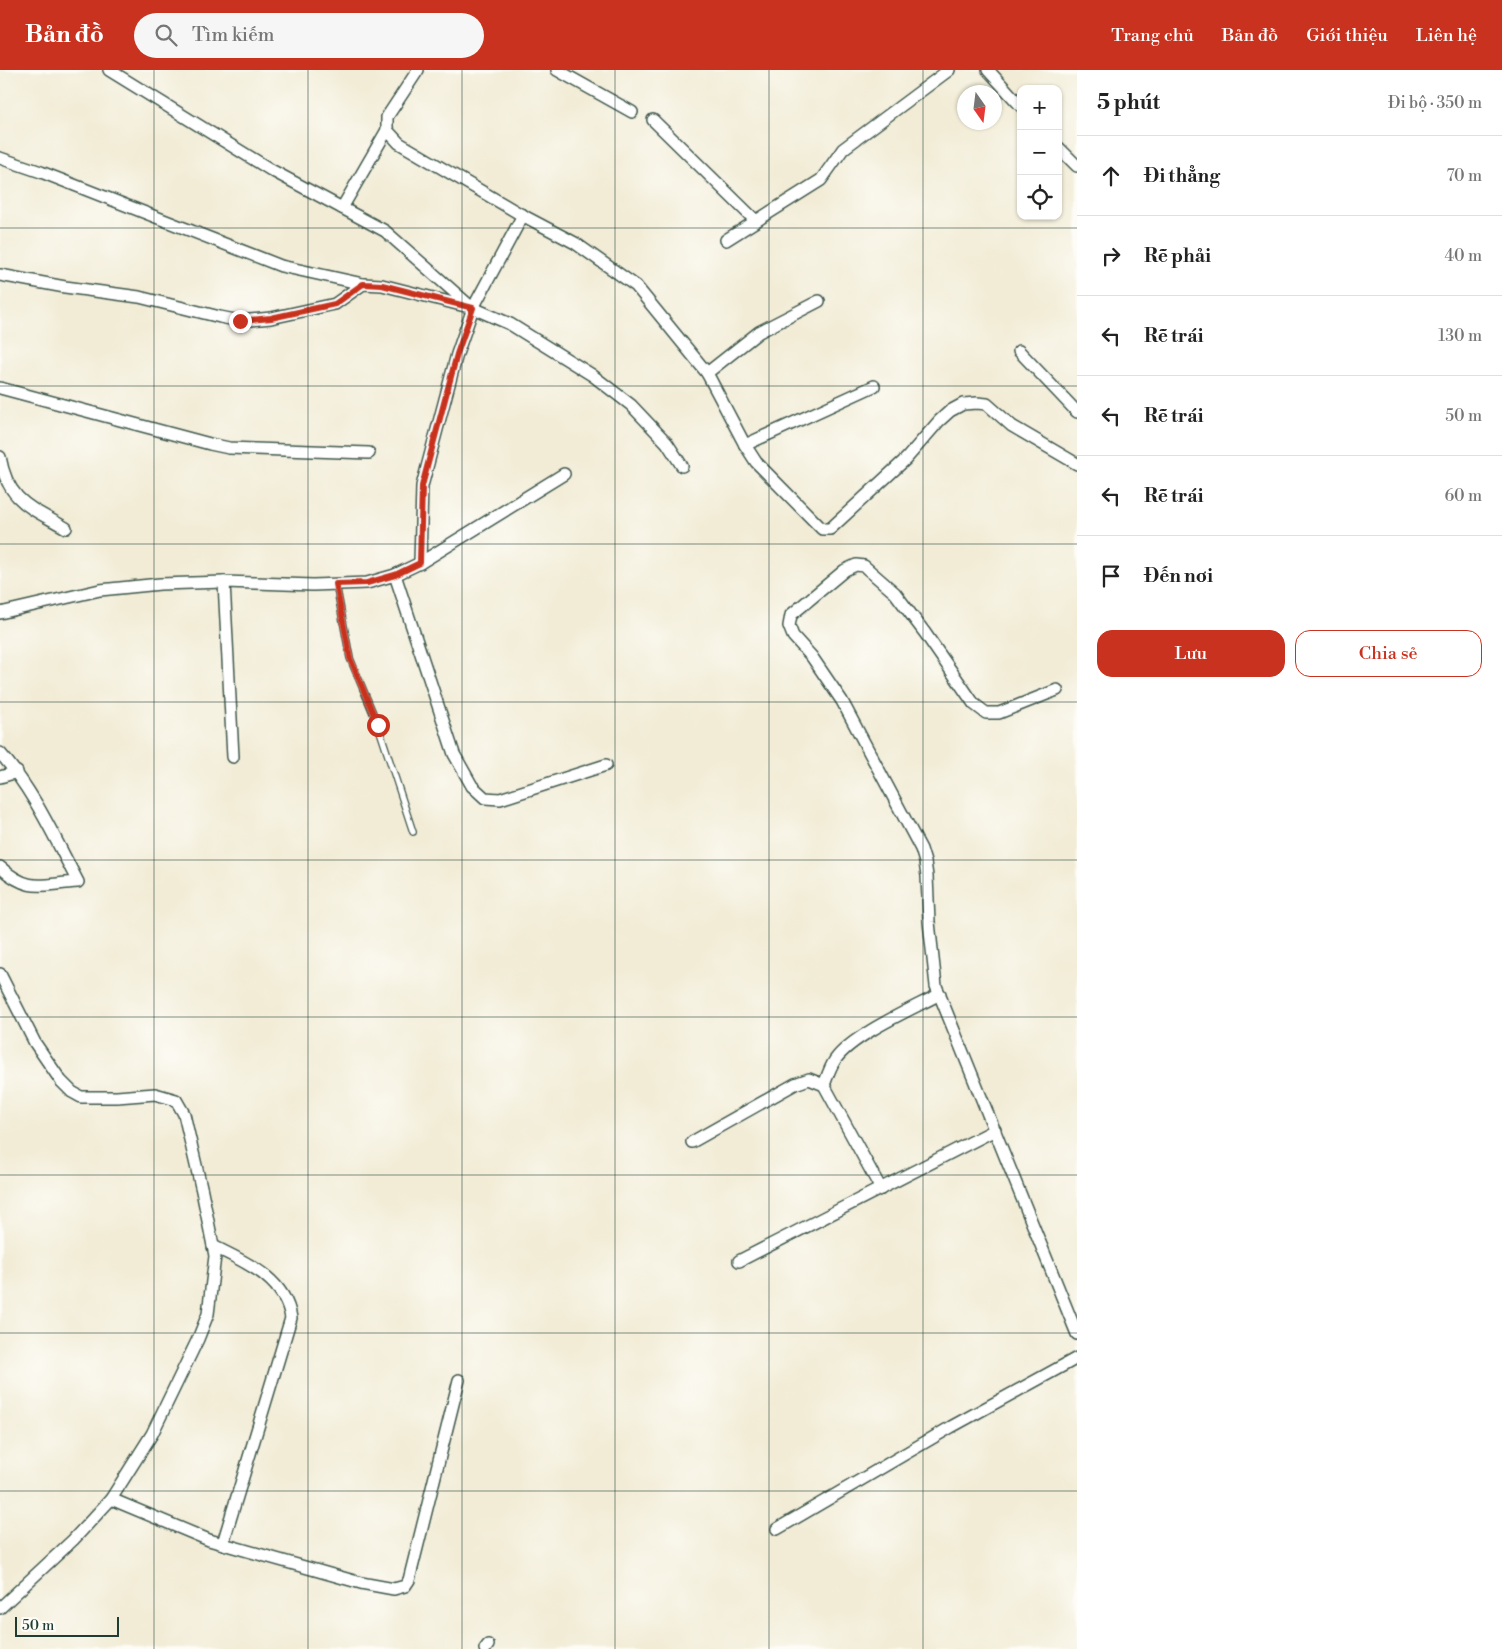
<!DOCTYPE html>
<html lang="vi">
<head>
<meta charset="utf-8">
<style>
	:root { --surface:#fff; --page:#f6f6f6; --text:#222; --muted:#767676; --line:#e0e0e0; --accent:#c8321e }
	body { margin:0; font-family:"Libre Bodoni",serif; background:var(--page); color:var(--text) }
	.controls { position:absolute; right:15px; top:15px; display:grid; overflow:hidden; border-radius:10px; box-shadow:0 1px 4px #0004 }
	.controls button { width:45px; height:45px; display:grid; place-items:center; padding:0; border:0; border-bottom:1px solid var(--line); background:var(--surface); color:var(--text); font:25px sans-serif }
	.compass { position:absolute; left:957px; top:15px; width:45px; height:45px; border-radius:50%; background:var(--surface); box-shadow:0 1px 4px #0004; rotate:166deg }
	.scale { position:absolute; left:15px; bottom:12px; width:104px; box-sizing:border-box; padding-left:5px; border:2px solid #1f3d34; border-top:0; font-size:14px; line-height:18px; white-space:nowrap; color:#1f3d34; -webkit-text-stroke:4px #fdfcf7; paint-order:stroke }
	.stop { position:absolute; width:15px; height:15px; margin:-11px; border:4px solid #c8321e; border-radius:50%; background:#fff }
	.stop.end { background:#c8321e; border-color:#fff; box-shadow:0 1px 5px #0008 }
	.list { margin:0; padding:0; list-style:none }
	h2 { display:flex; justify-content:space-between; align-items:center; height:65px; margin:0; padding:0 20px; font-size:21px }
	h2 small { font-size:16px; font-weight:400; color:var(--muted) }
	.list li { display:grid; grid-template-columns:32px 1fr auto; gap:15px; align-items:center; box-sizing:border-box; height:80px; padding:0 20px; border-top:1px solid var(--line) }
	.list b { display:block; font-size:19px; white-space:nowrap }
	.list em { font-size:16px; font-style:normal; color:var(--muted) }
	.actions { display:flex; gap:10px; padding:15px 20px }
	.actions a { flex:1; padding:11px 0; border:1px solid var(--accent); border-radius:15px; text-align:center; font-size:18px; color:var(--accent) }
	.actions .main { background:var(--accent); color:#fff }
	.icon { flex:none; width:28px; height:28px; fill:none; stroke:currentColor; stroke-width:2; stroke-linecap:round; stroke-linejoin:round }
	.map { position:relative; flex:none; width:1077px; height:1579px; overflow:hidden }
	header { display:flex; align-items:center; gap:30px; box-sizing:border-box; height:70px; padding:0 25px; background:var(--accent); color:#fff }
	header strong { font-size:24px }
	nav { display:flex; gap:28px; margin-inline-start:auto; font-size:18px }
	.search { width:350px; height:45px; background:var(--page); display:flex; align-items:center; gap:12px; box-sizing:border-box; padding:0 18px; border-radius:28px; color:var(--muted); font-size:19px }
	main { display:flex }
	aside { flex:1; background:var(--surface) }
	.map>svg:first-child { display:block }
</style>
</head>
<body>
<header>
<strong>Bản đồ</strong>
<div class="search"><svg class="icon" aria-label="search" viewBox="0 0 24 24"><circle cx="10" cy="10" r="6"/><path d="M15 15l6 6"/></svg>Tìm kiếm</div>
<nav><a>Trang chủ</a><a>Bản đồ</a><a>Giới thiệu</a><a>Liên hệ</a></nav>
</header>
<main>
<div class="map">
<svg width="1077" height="1579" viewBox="0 0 1077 1579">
	<rect width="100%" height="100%" fill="#fdfcf7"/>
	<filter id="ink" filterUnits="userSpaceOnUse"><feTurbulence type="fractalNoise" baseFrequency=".02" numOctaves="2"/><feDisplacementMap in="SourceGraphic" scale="10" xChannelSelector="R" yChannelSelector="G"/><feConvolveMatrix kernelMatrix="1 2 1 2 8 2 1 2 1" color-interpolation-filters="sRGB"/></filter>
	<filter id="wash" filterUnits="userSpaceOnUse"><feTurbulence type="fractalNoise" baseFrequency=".0096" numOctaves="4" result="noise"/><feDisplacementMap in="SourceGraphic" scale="20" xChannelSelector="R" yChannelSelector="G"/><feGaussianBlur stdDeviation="1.12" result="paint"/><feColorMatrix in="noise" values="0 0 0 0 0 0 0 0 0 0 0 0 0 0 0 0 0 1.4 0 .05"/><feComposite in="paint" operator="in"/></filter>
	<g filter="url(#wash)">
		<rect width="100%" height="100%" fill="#f2ecd6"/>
	</g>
	<g filter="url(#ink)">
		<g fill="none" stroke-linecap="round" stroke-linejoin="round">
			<g stroke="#3f574c" stroke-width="8">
				<polyline id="lane" points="336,514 350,588 378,655 413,762"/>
			</g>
			<g stroke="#3f574c" stroke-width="14">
				<g id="street">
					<polyline points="109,0 271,100 385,161 470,236"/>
					<polyline points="557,0 632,42"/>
					<polyline points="988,0 1021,36"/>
					<polyline points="653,50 756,151"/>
					<polyline points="387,60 399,73 520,144 575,173 636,216 707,303 745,375 756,392 822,459 830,459 906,389 939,351 950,341 963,334 977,333 987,334 1012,356 1077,394"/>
					<polyline points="1058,77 1077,96"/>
					<polyline points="0,88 41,102 281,196 363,214"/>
					<polyline points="342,138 387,60 387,47 418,0"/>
					<polyline points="726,170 821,110 843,79 949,0"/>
					<polyline points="0,205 65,217 139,227 220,247 240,251 271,248 335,234 363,214 382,215 473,238 510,254 592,305 631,335 667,373 682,396"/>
					<polyline points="1019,281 1077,342"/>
					<polyline points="707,303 759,262 819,231"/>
					<polyline points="0,318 210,374 229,378 369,383"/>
					<polyline points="745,375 874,316"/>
					<path d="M0,387C8,432 30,437 66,458"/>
					<polyline points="420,493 422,416 457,284 473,238 523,145"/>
					<polyline points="395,505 420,493 564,404"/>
					<polyline points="224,512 233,687"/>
					<polyline points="0,543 100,520 160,514 224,512 313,515 367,513 395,505 454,684 472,716 485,728 500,729 606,695"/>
					<polyline points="1057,620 999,643 986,643 974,634 925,563 895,523 864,496 856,495 845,500 791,545 789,556 793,566 812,587 842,631 921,779 925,792 927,806 929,852 936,916 1077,1264"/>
					<path d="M0,683C34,721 54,767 78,812C42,814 30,824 0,797"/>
					<polyline points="0,707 17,702"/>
					<polyline points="0,904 35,973 61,1011 72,1022 81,1027 117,1027 155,1024 176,1030 184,1044 202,1121 215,1186 208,1244 198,1269 152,1364 111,1429 73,1470 0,1538"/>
					<path d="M824,1015C827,1007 830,997 835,990C852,965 912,939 940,924"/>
					<polyline points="692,1072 795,1014 809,1009 824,1015 881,1119"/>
					<path d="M213,1176C245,1192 285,1208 291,1248L223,1473"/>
					<polyline points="739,1191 995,1060"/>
					<polyline points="111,1429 209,1470 361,1513 394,1519 405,1516 409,1510 459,1310"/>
					<polyline points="777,1459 951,1357 1077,1288"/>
					<polyline points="485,1579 488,1575"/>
				</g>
			</g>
			<use href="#lane" stroke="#fff" stroke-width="5.5"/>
			<use href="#street" stroke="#fff" stroke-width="11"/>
		</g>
	</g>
	<g fill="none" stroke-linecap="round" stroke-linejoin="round" filter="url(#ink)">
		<polyline stroke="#c8321e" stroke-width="6" points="240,251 271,248 335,234 363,214 382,215 473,238 457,284 422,416 420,493 395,505 367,513 336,514 350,588 378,655"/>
	</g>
	<path fill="none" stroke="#1f3d34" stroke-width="1" stroke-opacity="0.55" d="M154,0V1579M308,0V1579M462,0V1579M615,0V1579M769,0V1579M923,0V1579M0,158H1077M0,316H1077M0,474H1077M0,632H1077M0,790H1077M0,947H1077M0,1105H1077M0,1263H1077M0,1421H1077"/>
</svg>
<div class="controls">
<button>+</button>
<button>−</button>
<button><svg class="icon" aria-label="locate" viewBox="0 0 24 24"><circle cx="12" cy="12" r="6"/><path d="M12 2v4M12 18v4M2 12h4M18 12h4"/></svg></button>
</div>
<svg class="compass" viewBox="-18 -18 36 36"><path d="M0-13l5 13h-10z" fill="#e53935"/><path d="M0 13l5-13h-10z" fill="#767676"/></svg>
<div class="scale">50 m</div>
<div class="stop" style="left:378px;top:655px"></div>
<div class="stop end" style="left:240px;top:251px"></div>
</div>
<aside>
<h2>5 phút<small>Đi bộ · 350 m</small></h2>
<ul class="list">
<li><svg class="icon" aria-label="ahead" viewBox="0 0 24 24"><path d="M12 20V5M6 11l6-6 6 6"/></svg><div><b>Đi thẳng</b></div><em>70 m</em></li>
<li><svg class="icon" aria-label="right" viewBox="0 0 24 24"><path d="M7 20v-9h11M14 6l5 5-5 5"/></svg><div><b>Rẽ phải</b></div><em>40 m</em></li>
<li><svg class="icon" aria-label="left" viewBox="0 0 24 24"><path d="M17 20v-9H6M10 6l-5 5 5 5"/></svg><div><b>Rẽ trái</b></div><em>130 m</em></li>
<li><svg class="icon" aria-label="left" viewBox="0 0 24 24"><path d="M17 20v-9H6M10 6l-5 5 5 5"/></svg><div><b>Rẽ trái</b></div><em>50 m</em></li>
<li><svg class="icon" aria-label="left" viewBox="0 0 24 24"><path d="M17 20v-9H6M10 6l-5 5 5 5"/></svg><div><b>Rẽ trái</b></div><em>60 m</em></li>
<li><svg class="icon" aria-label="arrive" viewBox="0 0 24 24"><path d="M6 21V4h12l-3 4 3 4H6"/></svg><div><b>Đến nơi</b></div></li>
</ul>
<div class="actions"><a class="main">Lưu</a><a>Chia sẻ</a></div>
</aside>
</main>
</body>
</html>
